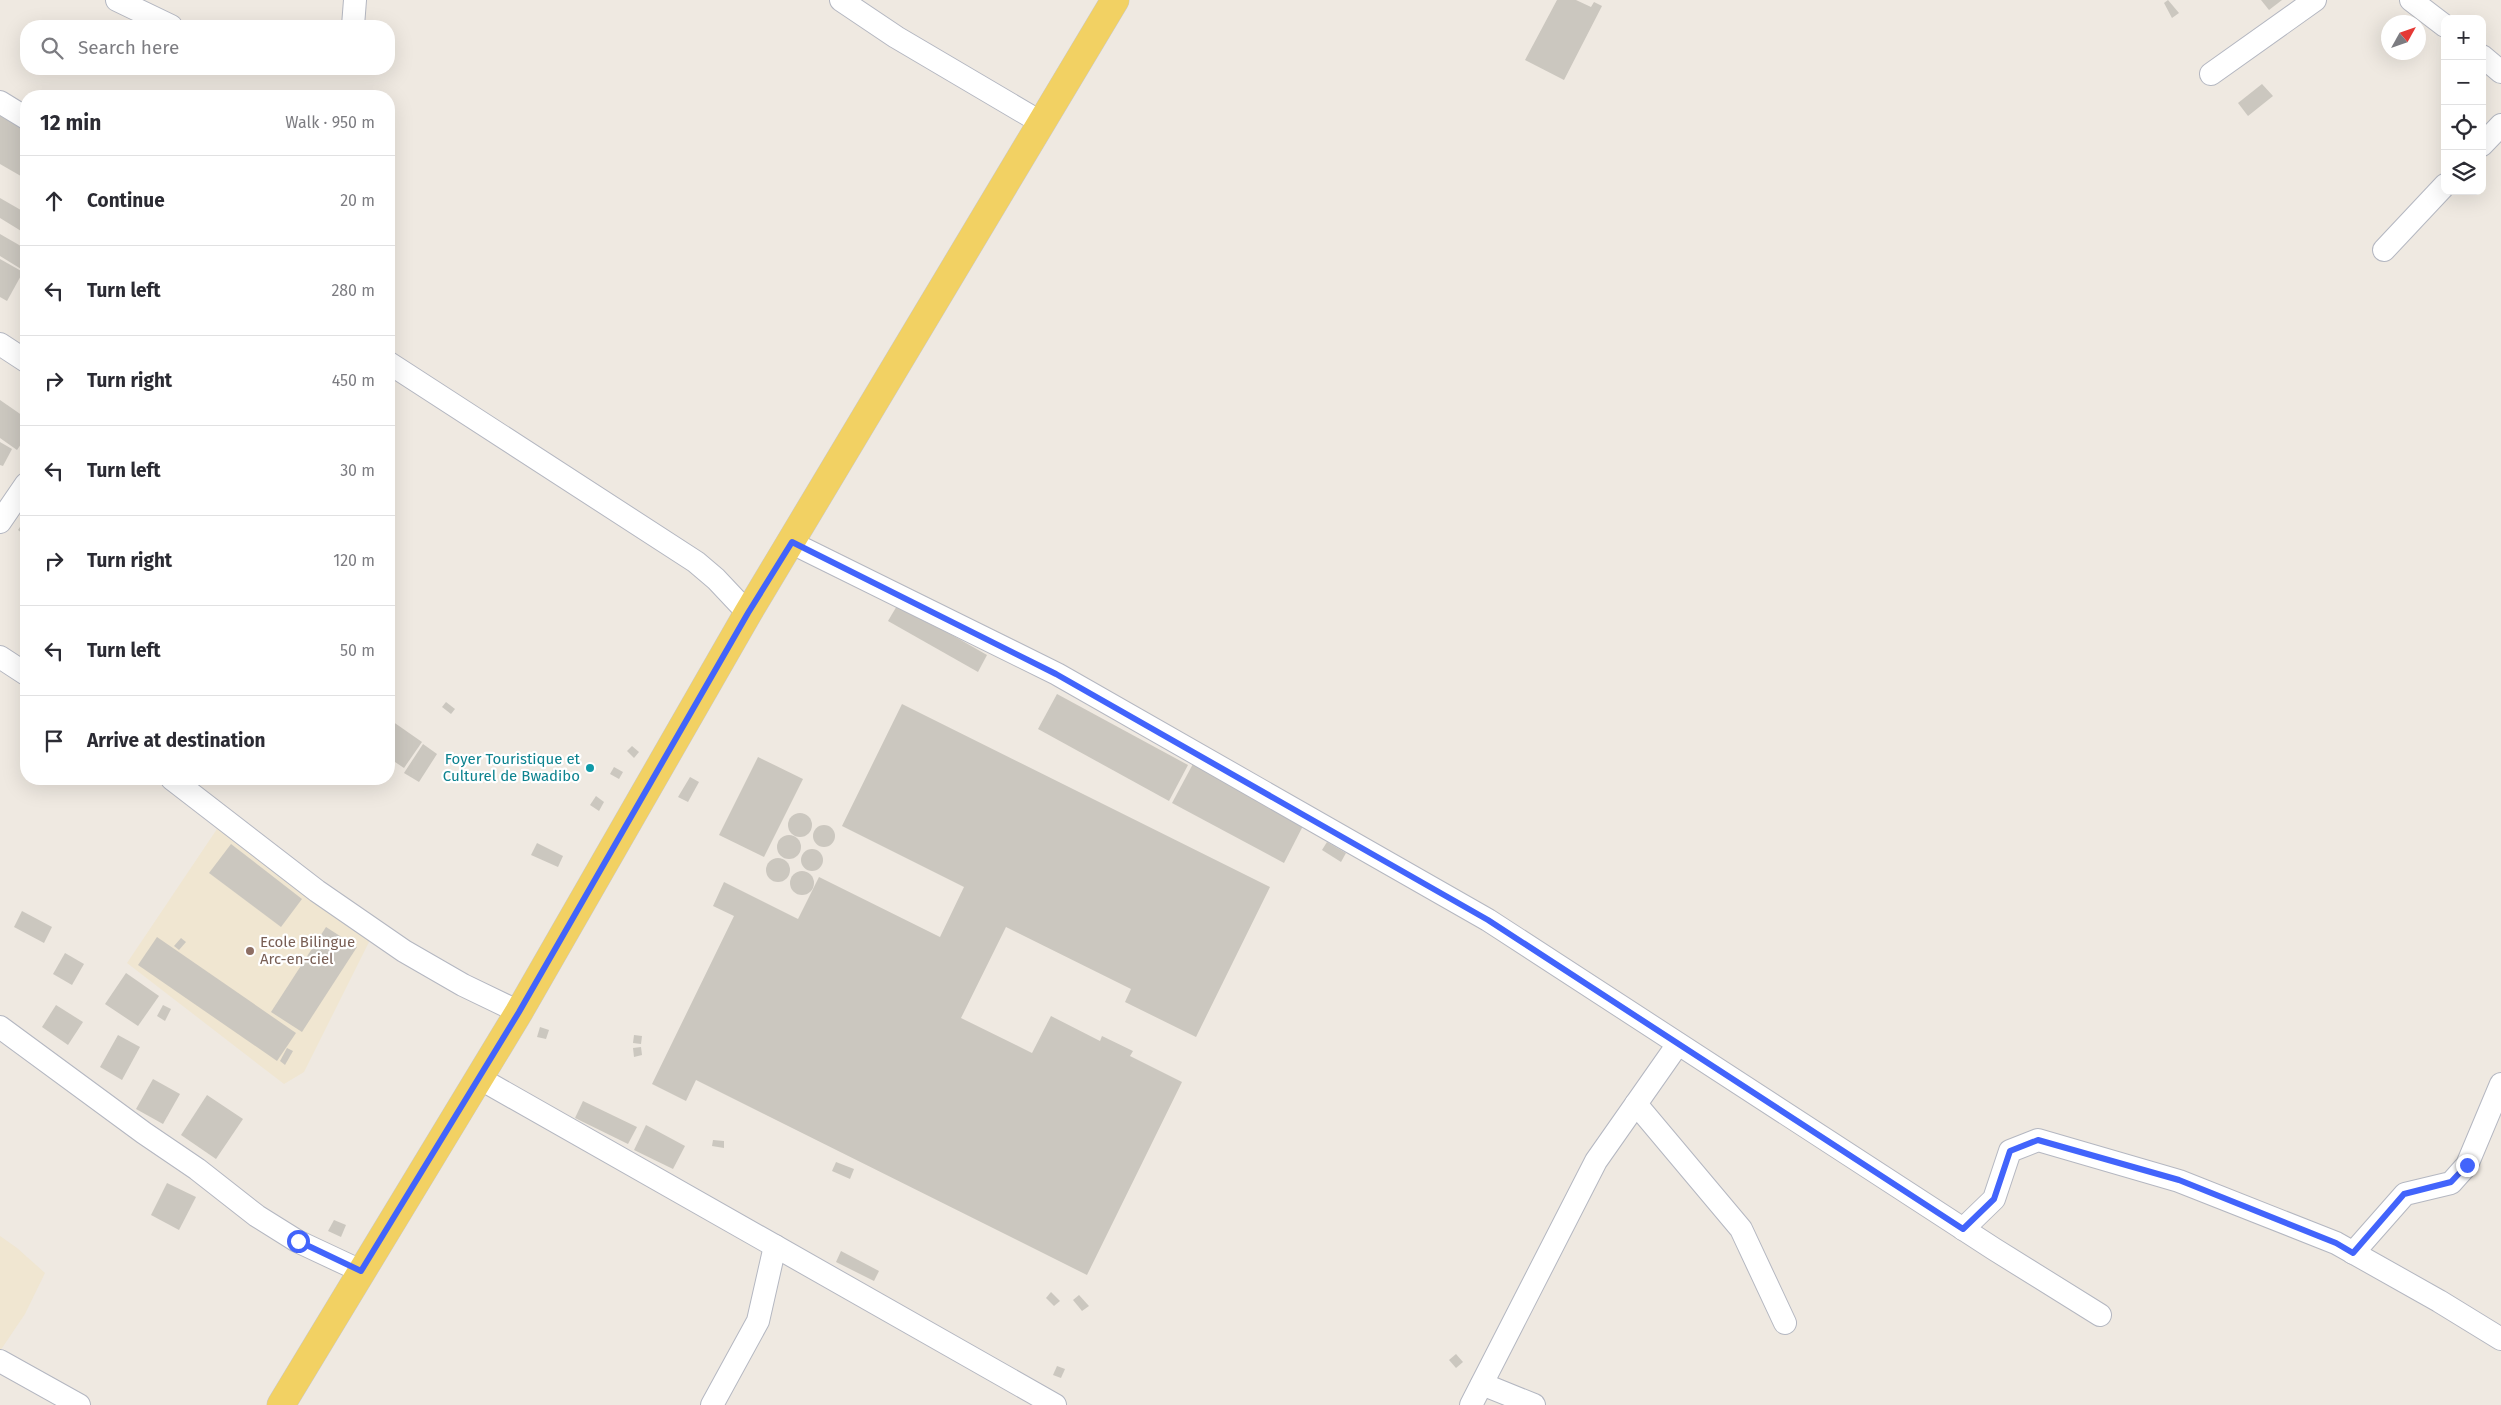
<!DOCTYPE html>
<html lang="en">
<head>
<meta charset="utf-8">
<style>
	:root { --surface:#fff; --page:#f2f2f3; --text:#2b2b33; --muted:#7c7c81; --line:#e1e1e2 }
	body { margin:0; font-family:"Fira Sans",sans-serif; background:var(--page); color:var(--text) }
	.controls { position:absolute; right:15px; top:15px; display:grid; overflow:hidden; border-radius:10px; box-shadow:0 5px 20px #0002 }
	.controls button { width:45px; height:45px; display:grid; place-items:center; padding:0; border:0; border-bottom:1px solid var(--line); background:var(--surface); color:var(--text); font:25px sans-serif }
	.compass { position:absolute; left:2381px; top:15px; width:45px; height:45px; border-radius:50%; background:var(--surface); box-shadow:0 5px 20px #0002; rotate:50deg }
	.stop { position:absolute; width:15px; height:15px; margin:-11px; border:4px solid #4264fb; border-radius:50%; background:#fff }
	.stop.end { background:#4264fb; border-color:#fff; box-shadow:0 1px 5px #0008 }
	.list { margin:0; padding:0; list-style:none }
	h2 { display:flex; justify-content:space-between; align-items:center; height:65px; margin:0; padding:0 20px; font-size:21px }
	h2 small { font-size:16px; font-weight:400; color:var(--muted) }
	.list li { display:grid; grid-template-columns:32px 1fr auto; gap:15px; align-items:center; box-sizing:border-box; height:90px; padding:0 20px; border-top:1px solid var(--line) }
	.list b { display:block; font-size:19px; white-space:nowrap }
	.list em { font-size:16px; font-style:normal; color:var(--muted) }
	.icon { flex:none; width:28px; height:28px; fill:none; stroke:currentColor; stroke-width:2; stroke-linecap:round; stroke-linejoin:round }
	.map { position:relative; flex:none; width:2501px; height:1405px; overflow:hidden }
	.search { position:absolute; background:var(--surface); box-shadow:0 5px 20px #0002; left:20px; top:20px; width:375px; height:55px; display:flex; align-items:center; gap:12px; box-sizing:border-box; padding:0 18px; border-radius:20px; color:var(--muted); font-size:19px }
	.panel { position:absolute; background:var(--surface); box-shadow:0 5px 20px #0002; left:20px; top:90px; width:375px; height:695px; border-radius:20px }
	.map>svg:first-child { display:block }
</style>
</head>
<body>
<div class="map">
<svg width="2501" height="1405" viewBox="0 0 2501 1405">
	<rect width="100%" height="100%" fill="#efe9e1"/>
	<g fill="#f0e6d1">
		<polygon points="221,823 371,938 304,1072 284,1084 127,963"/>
		<polygon points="0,1236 17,1248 45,1273 25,1314 0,1351"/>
	</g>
	<g fill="#cbc7bf">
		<polygon points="1557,0 1576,0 1591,7 1594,2 1602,6 1564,80 1525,60"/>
		<polygon points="2168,0 2179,13 2172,18 2164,3"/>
		<polygon points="2261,0 2282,0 2269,10"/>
		<polygon points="2262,84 2273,96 2248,116 2238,103"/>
		<polygon points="0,112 26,127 26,179 0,164"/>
		<polygon points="0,198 26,213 26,234 0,218"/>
		<polygon points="0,234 26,249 26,272 0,256"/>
		<polygon points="0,259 23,272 7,301 0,297"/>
		<polygon points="0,400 26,418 26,437 17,450 0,438"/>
		<polygon points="0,442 12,449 3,466 0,465"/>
		<polygon points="26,518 26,536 18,530"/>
		<polygon points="898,604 987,655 978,672 888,621"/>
		<polygon points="1057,694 1188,765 1169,801 1038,729"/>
		<polygon points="446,702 455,709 451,714 442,707"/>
		<polygon points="902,704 1270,887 1196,1037 1125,1002 1131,989 1006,927 961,1018 1032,1053 1051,1016 1100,1041 1102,1036 1133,1051 1130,1056 1182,1082 1087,1275 696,1080 686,1101 652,1084 734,916 713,906 724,882 798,919 819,877 940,937 964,887 842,826"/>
		<polygon points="389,719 422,742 404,768 389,758"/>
		<polygon points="423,744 437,754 419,782 404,773"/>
		<polygon points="632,746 639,752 634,758 627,751"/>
		<polygon points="758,757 803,779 764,857 719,835"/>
		<polygon points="1194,762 1305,822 1284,863 1172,803"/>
		<polygon points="614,767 623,772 619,779 610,774"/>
		<polygon points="690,777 699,782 688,802 678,797"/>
		<polygon points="596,796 604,802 599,811 590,805"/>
		<circle cx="800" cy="825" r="12"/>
		<circle cx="824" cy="836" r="11"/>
		<circle cx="789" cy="847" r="12"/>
		<polygon points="1327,842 1346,853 1341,862 1322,850"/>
		<polygon points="537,843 563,856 558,867 531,855"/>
		<polygon points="231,844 302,899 281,927 209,873"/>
		<circle cx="812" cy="860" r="11"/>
		<circle cx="778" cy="870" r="12"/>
		<circle cx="802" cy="883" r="12"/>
		<polygon points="22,911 52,927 44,943 14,927"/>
		<polygon points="326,927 357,947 302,1032 271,1012"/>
		<polygon points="157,937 296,1033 277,1061 138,965"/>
		<polygon points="181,938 186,942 179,950 174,946"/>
		<polygon points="65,953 84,964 72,985 53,974"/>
		<polygon points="126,973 159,996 138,1026 105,1004"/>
		<polygon points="56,1005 83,1022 68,1045 42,1027"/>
		<polygon points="163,1005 171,1009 165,1021 157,1016"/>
		<polygon points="540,1027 549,1030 546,1039 537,1037"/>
		<polygon points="118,1035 140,1047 122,1080 100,1067"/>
		<polygon points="634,1035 642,1036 641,1044 633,1043"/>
		<polygon points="641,1047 642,1055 634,1057 633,1048"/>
		<polygon points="287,1048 293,1051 285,1065 280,1061"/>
		<polygon points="153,1079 180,1094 163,1124 136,1109"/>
		<polygon points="207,1095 243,1119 216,1159 181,1135"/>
		<polygon points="583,1101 637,1127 628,1144 575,1118"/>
		<polygon points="646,1125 685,1146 673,1169 634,1150"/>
		<polygon points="713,1140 724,1141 724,1148 712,1146"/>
		<polygon points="836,1162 854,1169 850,1179 832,1171"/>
		<polygon points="167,1183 196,1197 179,1230 151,1215"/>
		<polygon points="334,1220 346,1225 341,1237 328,1231"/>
		<polygon points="841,1251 879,1271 874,1281 836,1262"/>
		<polygon points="1051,1292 1060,1301 1054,1306 1046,1298"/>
		<polygon points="1079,1295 1089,1306 1082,1311 1073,1300"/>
		<polygon points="1456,1354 1463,1362 1456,1368 1449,1360"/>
		<polygon points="1057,1366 1065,1369 1061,1378 1053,1375"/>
	</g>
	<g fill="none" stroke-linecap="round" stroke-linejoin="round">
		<g stroke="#b4b7c1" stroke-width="24">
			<g id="minor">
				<polyline points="117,0 171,26"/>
				<polyline points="841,0 896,37 1042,123"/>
				<polyline points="2411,0 2445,26"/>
				<polyline points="353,26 355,0"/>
				<polyline points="2482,56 2501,72"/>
				<polyline points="2211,74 2315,0"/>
				<polyline points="0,102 26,118"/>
				<polyline points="2482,145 2501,125"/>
				<polyline points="2384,250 2445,185"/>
				<polyline points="0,344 26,361"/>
				<polyline points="389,363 696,562 716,579 748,613"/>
				<polyline points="0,522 26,484"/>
				<polyline points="792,543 1057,674 1488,920 1994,1249 2100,1315"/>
				<polyline points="0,657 26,674"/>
				<polyline points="172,779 317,891 404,951 463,985 519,1012"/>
				<polyline points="0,1027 144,1133 197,1169 257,1216 297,1241 361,1271"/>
				<polyline points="479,1078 1055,1405"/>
				<polyline points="1636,1104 1741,1229 1785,1323"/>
				<polyline points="1963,1229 1994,1199 2010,1151 2038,1140 2179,1181 2336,1243 2439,1301 2501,1339"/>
				<polyline points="2353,1253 2405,1194 2451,1183 2467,1165 2501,1084"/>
				<polyline points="0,1361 79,1405"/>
				<polyline points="1482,1384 1534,1405"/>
				<polyline points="712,1405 758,1321 775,1246"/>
				<polyline points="1471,1405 1596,1161 1678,1044"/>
			</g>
		</g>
		<g stroke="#c9c9c9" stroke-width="29">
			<polyline id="major" points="281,1405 519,1012 748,613 1115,0"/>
		</g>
		<use href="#minor" stroke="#fff" stroke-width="22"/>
		<use href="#major" stroke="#f2d163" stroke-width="28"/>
	</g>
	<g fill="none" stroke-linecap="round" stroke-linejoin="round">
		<polyline stroke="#4264fb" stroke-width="6" points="298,1241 361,1271 519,1012 748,613 792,542 1056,674 1488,920 1963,1229 1994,1199 2010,1151 2038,1140 2179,1180 2336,1243 2353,1253 2404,1194 2451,1182 2467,1165"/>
	</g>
	<circle fill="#0f9aa8" stroke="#fff" stroke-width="2" cx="590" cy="768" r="5"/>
	<circle fill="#8d6e63" stroke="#fff" stroke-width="2" cx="250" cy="951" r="5"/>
	<g text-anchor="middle" stroke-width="4.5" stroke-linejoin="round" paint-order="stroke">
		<g font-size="15" fill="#0d838f" stroke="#fff" text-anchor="end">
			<text x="580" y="764">Foyer Touristique et<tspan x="580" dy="17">Culturel de Bwadibo</tspan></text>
		</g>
		<g font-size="15" fill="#785e54" stroke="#fff" text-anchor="start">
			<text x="260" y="947">Ecole Bilingue<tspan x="260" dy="17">Arc-en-ciel</tspan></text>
		</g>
	</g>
</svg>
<div class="controls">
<button>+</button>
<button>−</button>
<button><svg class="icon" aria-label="locate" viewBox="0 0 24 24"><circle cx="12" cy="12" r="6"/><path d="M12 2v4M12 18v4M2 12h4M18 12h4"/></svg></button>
<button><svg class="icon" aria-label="layers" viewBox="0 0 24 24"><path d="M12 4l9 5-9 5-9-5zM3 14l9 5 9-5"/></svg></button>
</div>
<svg class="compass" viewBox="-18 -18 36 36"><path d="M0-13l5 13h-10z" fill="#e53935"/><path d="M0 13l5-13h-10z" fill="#7c7c81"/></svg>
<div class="stop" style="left:298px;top:1241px"></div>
<div class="stop end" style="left:2467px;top:1165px"></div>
<div class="search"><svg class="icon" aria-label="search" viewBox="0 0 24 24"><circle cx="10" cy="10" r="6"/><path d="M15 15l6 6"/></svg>Search here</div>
<section class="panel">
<h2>12 min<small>Walk · 950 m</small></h2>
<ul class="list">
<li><svg class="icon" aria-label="ahead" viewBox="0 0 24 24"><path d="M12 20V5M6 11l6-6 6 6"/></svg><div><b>Continue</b></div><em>20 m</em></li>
<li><svg class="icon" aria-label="left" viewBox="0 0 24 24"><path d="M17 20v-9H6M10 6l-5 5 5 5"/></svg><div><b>Turn left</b></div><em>280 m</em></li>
<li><svg class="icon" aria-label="right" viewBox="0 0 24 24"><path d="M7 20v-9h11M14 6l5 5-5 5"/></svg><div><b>Turn right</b></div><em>450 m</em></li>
<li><svg class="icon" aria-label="left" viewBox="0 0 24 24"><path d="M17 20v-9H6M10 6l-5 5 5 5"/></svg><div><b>Turn left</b></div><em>30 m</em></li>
<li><svg class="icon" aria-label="right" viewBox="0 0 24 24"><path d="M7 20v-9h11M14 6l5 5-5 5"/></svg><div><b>Turn right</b></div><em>120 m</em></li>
<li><svg class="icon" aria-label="left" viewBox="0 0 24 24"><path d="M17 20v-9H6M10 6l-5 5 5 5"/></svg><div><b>Turn left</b></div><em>50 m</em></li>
<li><svg class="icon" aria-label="arrive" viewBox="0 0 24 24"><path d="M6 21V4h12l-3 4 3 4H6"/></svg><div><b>Arrive at destination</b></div></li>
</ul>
</section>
</div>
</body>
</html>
